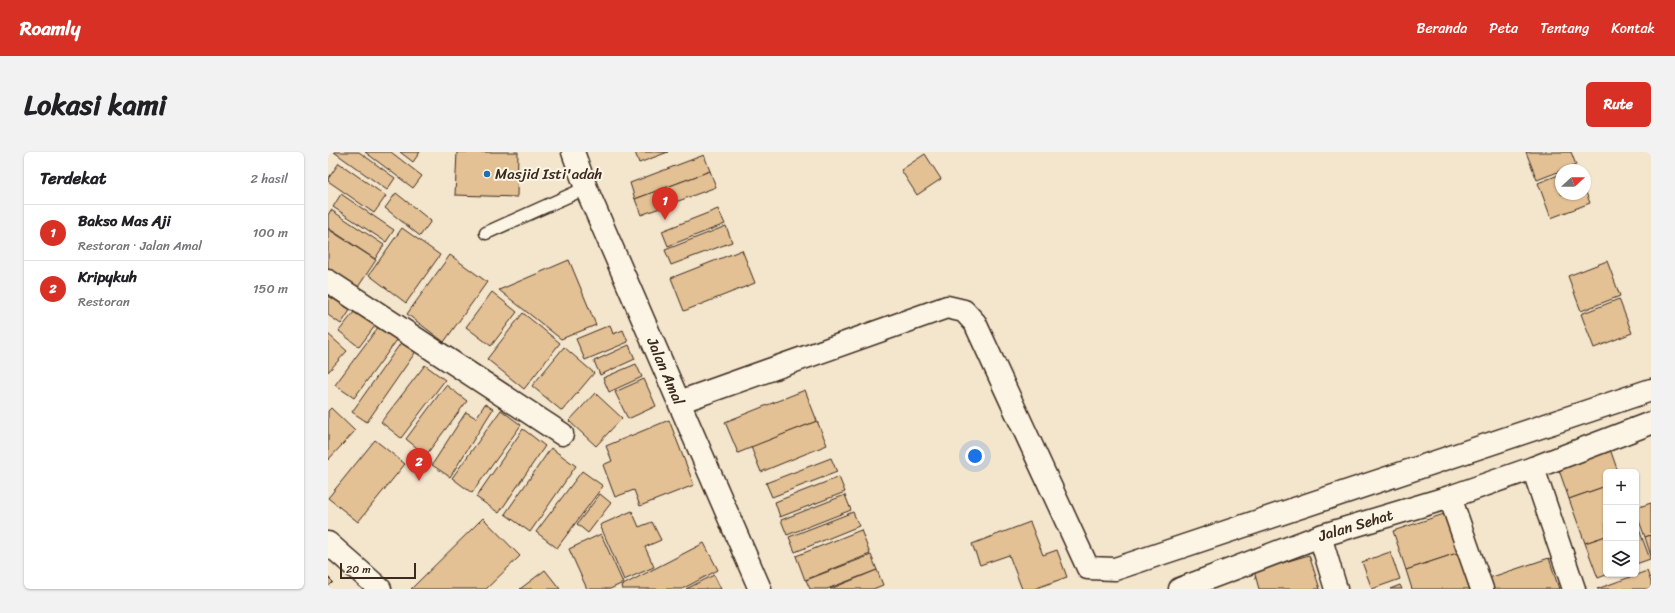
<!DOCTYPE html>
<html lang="id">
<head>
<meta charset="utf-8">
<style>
	:root { --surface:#fff; --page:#f2f2f2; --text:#202124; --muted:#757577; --line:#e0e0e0; --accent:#d93025 }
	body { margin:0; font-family:Sriracha,sans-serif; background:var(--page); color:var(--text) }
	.controls { position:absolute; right:12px; bottom:12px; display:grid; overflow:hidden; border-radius:6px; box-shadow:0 1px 3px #0004 }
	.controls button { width:36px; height:36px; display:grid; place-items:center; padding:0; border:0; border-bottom:1px solid var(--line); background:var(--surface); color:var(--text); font:20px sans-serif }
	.compass { position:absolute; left:1227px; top:12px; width:36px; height:36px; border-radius:50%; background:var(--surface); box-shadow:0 1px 3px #0004; rotate:69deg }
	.scale { position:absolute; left:12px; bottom:10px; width:76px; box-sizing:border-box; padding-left:4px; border:2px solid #3b2a1e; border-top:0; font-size:11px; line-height:14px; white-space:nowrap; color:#3b2a1e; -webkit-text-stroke:3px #fcf5e5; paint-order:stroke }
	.you { position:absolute; left:647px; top:304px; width:14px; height:14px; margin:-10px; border:3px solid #fff; border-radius:50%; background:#1a73e8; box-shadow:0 0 0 6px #1a73e833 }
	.badge { display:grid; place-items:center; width:26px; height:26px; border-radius:50%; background:var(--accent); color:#fff; font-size:13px; font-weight:700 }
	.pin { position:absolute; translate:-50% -33px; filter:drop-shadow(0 1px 2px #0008) }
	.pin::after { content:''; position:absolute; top:21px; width:14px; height:12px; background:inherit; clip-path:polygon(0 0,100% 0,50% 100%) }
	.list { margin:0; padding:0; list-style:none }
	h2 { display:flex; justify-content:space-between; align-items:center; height:52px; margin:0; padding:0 16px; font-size:17px }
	h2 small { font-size:13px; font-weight:400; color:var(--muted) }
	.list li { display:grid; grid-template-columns:26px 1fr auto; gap:12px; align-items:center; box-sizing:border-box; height:56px; padding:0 16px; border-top:1px solid var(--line) }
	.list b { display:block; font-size:15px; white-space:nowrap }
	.list p { margin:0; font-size:13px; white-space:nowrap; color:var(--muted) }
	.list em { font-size:13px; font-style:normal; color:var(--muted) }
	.icon { flex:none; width:22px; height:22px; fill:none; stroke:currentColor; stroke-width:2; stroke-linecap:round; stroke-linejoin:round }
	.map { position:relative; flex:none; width:1323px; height:437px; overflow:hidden; border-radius:6px }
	header { display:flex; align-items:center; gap:24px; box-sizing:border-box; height:56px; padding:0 20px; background:var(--accent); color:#fff }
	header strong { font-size:19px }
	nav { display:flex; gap:22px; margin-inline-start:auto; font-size:14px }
	.intro { display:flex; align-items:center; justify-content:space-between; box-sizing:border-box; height:96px; padding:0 24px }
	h1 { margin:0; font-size:28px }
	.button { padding:10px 18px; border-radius:6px; background:var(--accent); color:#fff; font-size:14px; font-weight:700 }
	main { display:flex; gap:24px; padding:0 24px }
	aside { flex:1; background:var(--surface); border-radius:6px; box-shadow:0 1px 3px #0004 }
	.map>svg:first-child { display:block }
</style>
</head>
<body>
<header>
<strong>Roamly</strong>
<nav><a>Beranda</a><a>Peta</a><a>Tentang</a><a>Kontak</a></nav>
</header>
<div class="intro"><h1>Lokasi kami</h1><a class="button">Rute</a></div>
<main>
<aside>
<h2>Terdekat<small>2 hasil</small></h2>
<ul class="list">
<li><span class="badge">1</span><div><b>Bakso Mas Aji</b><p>Restoran · Jalan Amal</p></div><em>100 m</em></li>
<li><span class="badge">2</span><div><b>Kripykuh</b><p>Restoran</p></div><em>150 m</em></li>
</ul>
</aside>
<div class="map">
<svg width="1323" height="437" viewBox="0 0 1323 437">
	<rect width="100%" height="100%" fill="#f4e5cd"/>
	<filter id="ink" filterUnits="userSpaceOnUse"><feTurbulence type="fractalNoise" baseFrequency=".025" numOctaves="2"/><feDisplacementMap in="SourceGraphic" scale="8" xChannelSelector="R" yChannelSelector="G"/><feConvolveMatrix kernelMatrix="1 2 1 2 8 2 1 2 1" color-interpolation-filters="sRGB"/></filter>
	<g filter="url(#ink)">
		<g fill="#e3c195" stroke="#3b2a1e">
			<polygon points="6,0 31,0 67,26 59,38"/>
			<polygon points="37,0 63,0 94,24 85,36"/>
			<polygon points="72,0 92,0 85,10"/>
			<polygon points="129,0 190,0 189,45 127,43"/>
			<polygon points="307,0 340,0 311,11"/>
			<polygon points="1198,0 1243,0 1248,13 1209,28"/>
			<polygon points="597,2 613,27 589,43 573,18"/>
			<polygon points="376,3 382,19 307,47 302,31"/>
			<polygon points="11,11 58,44 46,61 0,29 0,27"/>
			<polygon points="382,19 388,35 313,63 307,47"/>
			<polygon points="1233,22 1233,42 1257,42 1257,38 1262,51 1223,66 1210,31"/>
			<polygon points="68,41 103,69 92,84 57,56"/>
			<polygon points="13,42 66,78 58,90 5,55"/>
			<polygon points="390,57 397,72 340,94 334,79"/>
			<polygon points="3,58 56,93 47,107 0,76 0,63"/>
			<polygon points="398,74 404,90 343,113 337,98"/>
			<polygon points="74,76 112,103 78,151 41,123"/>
			<polygon points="0,77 48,108 28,138 0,119"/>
			<polygon points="414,98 427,131 356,159 343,126"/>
			<polygon points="122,103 159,130 116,190 79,162"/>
			<polygon points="241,108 268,173 233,187 171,138"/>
			<polygon points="1279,109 1292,144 1253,159 1240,124"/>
			<polygon points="6,136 27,151 13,172 0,163 0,144"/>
			<polygon points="164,140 189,160 163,194 138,175"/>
			<polygon points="1291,147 1304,181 1266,196 1253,162"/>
			<polygon points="30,155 50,170 31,195 11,179"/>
			<polygon points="195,161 232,191 196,237 159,207"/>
			<polygon points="54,170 72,184 26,246 7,233"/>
			<polygon points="282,173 285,182 295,178 300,190 257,208 248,187"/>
			<polygon points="0,182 19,199 0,220"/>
			<polygon points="77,185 91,195 39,270 24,260"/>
			<polygon points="301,193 307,207 272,223 266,209"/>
			<polygon points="236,195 266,221 234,259 204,234"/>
			<polygon points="308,212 314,225 281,240 275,226"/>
			<polygon points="97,213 117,228 73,286 53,270"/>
			<polygon points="316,227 328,254 300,267 287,240"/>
			<polygon points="118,233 139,249 98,303 78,287"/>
			<polygon points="477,238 489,269 410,301 397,270"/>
			<polygon points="267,241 294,266 268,294 241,269"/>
			<polygon points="157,252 165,257 122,325 104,313 138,260 148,266"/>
			<polygon points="3,256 27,279 0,308 0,259"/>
			<polygon points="173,258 193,273 144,341 124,326"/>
			<polygon points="341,268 366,333 312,354 306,338 287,345 275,313 284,309 278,294"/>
			<polygon points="489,269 499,293 433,320 423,295"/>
			<polygon points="195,277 217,294 171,361 148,345"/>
			<polygon points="47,288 77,312 30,370 0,346"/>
			<polygon points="1281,294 1290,320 1278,320 1278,334 1241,347 1229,312"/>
			<polygon points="223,296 248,314 202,380 177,362"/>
			<polygon points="503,306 509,320 444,345 438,331"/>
			<polygon points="254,319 275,334 229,396 208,380"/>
			<polygon points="511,325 517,340 452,365 447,350"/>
			<polygon points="1278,334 1278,384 1257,391 1241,347"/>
			<polygon points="272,342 283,351 260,381 249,372"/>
			<polygon points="517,343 523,358 459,383 453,368"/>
			<polygon points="1323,351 1323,383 1317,385 1308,361 1308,356"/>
			<polygon points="304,359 311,375 324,370 333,388 317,395 326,415 296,428 272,373"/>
			<polygon points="525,360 531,374 467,400 461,385"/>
			<polygon points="1119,361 1132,400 1078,418 1065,379"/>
			<polygon points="155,366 192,404 158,437 83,437"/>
			<polygon points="702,370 715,403 729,398 739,425 706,437 694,437 681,403 652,413 644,392"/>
			<polygon points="1309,372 1322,407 1308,412 1308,373"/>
			<polygon points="533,378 542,402 477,428 468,404"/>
			<polygon points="273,382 295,431 282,437 259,437 241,397"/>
			<polygon points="1323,383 1323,404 1317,385"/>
			<polygon points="1278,384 1278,422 1281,422 1270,426 1257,391"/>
			<polygon points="376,391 390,418 354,437 294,437 293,434"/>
			<polygon points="1062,400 1072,427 1044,437 1034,410"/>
			<polygon points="1132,400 1145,437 1084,437 1078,418"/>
			<polygon points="543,403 549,418 499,437 482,437 478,428"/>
			<polygon points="981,403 992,437 931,437 926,419"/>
			<polygon points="1221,406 1231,437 1161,437 1158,427"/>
			<polygon points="217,418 232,437 192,437"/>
			<polygon points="549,418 555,433 545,437 502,437"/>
			<polygon points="1319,419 1323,430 1323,437 1269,437"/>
			<polygon points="386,423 393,437 358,437"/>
			<polygon points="0,425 5,430 0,435"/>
			<polygon points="1072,433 1074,437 1062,437"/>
		</g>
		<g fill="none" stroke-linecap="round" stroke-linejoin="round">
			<g stroke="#3b2a1e" stroke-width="15">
				<polyline id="service" points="158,81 258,36"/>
			</g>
			<g stroke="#3b2a1e" stroke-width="25">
				<g id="minor">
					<polyline points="0,129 234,282"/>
					<polyline points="351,250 619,155 636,159 647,171 760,416 787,417 1323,238"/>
					<polyline points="1205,316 1246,437"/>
					<polyline points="1122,345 1154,437"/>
					<polyline points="992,384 1008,437"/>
					<polyline points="0,391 52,437"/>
					<path id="s1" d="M852,437L992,384L1122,345L1205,316L1323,271"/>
				</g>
			</g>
			<g stroke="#3b2a1e" stroke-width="25">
				<g id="tertiary">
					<path id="s2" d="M245,0L258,36L432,437"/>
				</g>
			</g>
			<use href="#service" stroke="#fcf5e5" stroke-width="12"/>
			<use href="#minor" stroke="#fcf5e5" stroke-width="22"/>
			<use href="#tertiary" stroke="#fcf5e5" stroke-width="22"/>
		</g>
	</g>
	<circle fill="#1f6fb2" stroke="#fcf5e5" stroke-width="1.5" cx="159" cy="22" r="4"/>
	<g text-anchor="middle" stroke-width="4" stroke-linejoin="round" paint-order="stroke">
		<g font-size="15" fill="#3b2a1e" stroke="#fcf5e5" text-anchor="start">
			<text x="167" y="27">Masjid Isti'adah</text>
		</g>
		<g font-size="15" fill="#3b2a1e" stroke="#fcf5e5">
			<text dy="5" stroke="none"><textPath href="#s2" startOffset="238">Jalan Amal</textPath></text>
			<text dy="5" stroke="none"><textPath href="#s1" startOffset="187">Jalan Sehat</textPath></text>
		</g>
	</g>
</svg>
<div class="controls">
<button>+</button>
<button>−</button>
<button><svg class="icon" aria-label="layers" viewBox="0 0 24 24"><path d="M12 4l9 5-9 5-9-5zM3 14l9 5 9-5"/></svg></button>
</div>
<svg class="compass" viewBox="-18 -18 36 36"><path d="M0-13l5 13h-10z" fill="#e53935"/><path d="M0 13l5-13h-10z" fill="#757577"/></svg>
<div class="scale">20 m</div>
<div class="you"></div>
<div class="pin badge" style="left:337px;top:68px">1</div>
<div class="pin badge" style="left:91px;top:329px">2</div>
</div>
</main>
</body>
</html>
